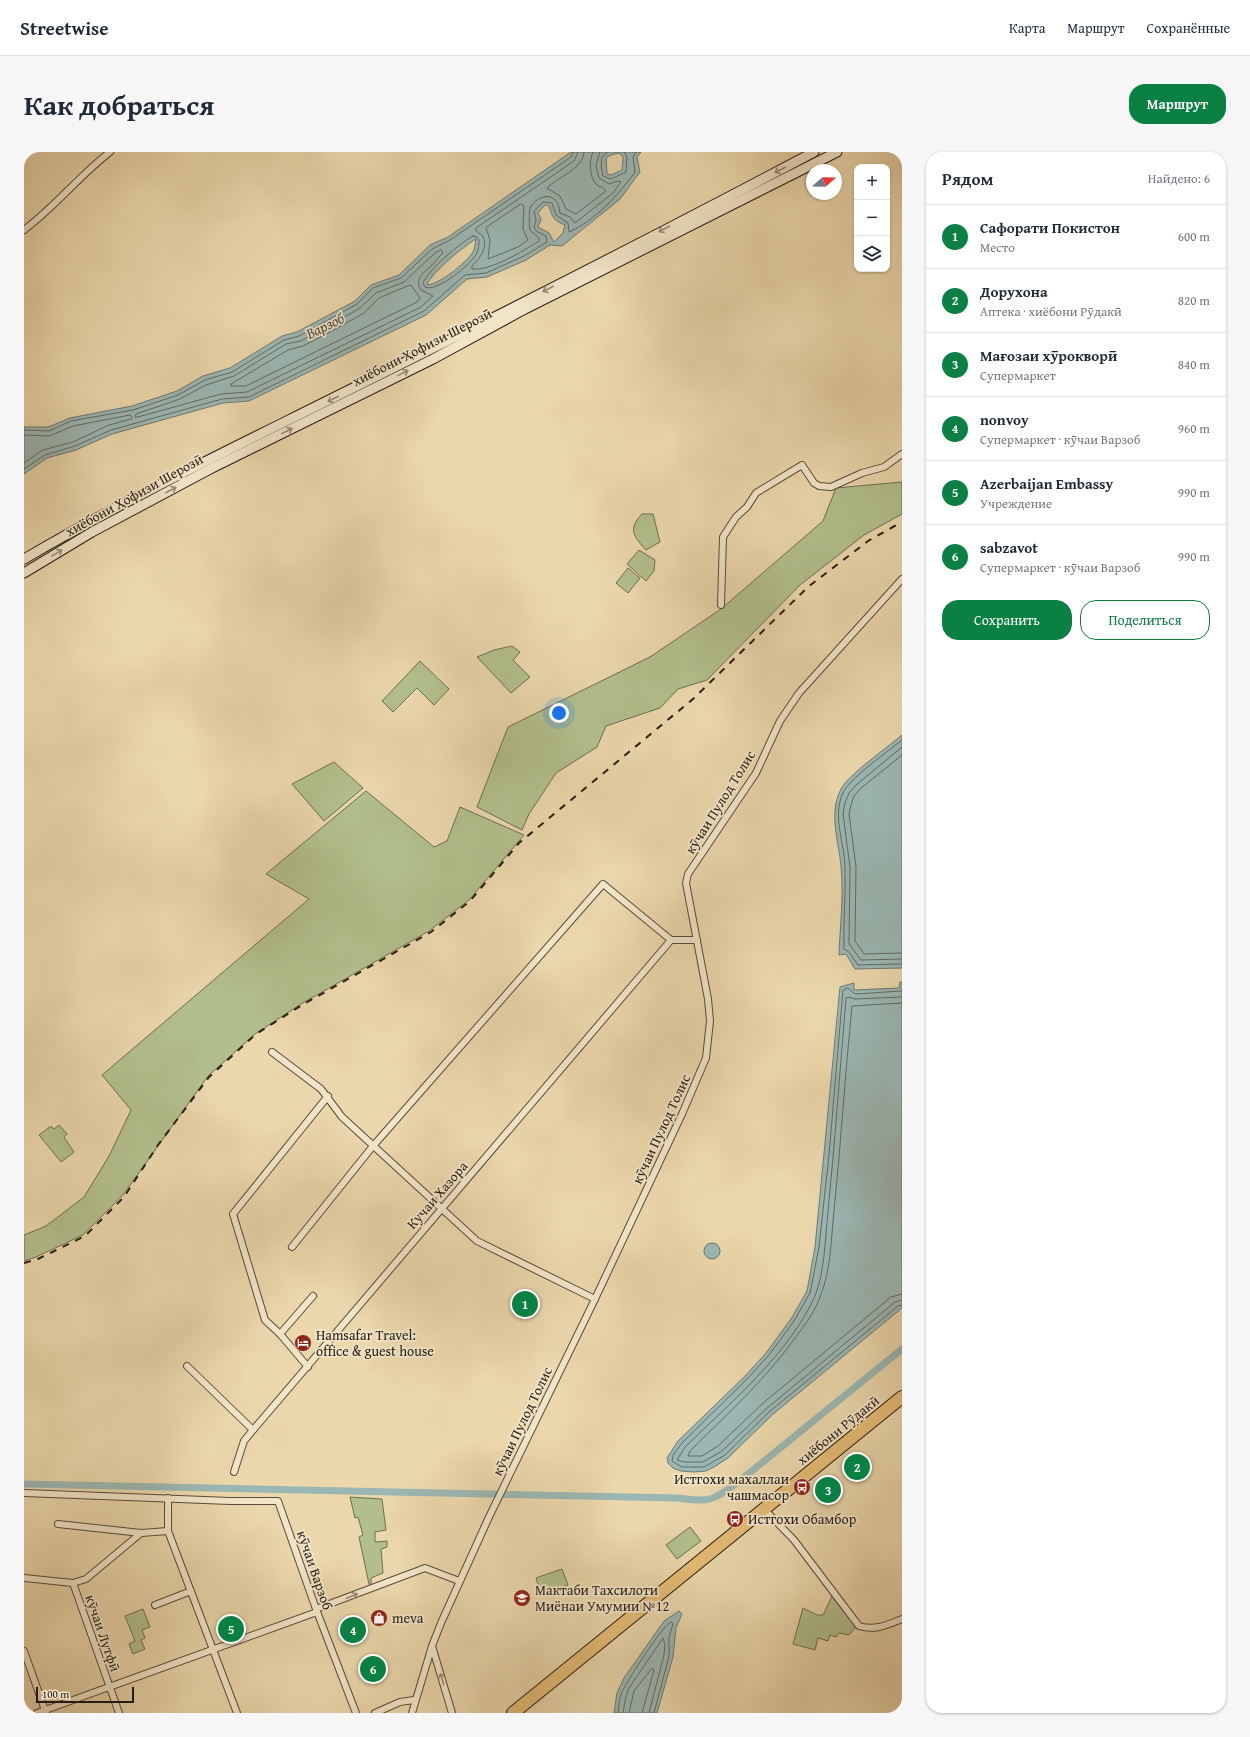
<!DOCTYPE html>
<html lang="ru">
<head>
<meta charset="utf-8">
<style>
	:root { --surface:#fff; --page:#f6f6f7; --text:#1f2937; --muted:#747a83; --line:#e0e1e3; --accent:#0b8043 }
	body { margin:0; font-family:"Gentium Book Plus",serif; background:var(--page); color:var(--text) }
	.controls { position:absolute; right:12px; top:12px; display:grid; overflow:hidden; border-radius:8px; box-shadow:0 1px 3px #0004 }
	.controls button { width:36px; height:36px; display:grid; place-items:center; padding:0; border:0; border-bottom:1px solid var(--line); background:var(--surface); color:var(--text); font:20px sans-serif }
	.compass { position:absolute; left:782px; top:12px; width:36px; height:36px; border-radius:50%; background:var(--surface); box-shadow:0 1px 3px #0004; rotate:70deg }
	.scale { position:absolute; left:12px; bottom:10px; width:98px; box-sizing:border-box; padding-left:4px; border:2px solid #281c13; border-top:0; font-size:11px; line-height:14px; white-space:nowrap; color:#281c13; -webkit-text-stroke:3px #f1e5c8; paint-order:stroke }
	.you { position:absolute; left:535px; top:561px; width:14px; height:14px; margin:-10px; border:3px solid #fff; border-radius:50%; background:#1a73e8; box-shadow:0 0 0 6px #1a73e833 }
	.badge { display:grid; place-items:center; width:26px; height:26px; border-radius:50%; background:var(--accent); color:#fff; font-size:13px; font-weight:700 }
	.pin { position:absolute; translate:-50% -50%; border:2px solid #fff; box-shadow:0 1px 4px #0006 }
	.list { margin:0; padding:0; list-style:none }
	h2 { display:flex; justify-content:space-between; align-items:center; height:52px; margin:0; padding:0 16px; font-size:17px }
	h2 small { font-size:13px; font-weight:400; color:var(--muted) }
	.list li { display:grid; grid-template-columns:26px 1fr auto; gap:12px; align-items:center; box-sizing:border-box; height:64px; padding:0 16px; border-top:1px solid var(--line) }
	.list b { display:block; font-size:15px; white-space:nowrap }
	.list p { margin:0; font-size:13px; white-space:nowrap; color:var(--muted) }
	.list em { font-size:13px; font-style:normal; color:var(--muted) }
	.actions { display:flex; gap:8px; padding:12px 16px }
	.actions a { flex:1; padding:9px 0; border:1px solid var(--accent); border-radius:16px; text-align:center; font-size:14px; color:var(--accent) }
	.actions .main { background:var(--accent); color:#fff }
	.icon { flex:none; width:22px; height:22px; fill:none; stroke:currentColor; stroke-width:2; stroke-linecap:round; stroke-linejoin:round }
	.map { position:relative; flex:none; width:878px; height:1561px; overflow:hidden; border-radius:16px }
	header { display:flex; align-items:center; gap:24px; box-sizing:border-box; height:56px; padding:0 20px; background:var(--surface); border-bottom:1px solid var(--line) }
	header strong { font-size:19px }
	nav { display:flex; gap:22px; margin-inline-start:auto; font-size:14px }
	.intro { display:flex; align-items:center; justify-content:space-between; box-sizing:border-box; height:96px; padding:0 24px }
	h1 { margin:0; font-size:28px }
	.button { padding:10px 18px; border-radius:16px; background:var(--accent); color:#fff; font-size:14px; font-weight:700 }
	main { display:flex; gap:24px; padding:0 24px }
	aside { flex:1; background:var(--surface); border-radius:16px; box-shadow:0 1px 3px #0004 }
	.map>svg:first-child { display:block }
</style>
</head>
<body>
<header>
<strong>Streetwise</strong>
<nav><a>Карта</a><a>Маршрут</a><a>Сохранённые</a></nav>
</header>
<div class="intro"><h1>Как добраться</h1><a class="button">Маршрут</a></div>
<main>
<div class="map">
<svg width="878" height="1561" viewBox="0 0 878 1561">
	<rect width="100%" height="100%" fill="#ead7ab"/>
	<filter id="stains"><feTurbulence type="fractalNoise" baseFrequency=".005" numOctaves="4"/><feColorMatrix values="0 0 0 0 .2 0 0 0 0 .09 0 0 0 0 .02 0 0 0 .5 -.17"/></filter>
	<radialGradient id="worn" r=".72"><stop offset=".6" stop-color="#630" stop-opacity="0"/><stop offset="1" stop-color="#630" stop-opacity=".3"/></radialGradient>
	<g fill="#b2bf8d" stroke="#6d6e50">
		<polygon points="878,330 878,362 840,383 776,433 683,528 654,537 636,556 582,574 573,595 532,621 505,662 498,678 453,655 484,575 626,505 697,457 799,369 812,336"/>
		<path d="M618,362H629L636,390L622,398C609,384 604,377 618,362Z"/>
		<polygon points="615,398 631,408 630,419 622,429 603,412"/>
		<polygon points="604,416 616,426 604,441 592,431"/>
		<polygon points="488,494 496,500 489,508 506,525 487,541 453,505 470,498"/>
		<polygon points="396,509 425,537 410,553 393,536 369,560 358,549"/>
		<polygon points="310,610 339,636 300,669 268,632"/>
		<polygon points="342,639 410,695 423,689 436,655 500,683 445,748 405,779 277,852 231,882 184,924 99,1043 59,1083 12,1105 0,1109 0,1083 22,1074 60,1045 85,1004 107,958 78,923 285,747 242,722"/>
		<polygon points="35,973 43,982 40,985 50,1000 37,1010 15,983 27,974 30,977"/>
		<polygon points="326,1345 358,1347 362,1378 351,1380 351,1390 363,1389 363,1395 357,1397 359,1421 347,1426 347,1433 345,1432 335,1385 339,1383 334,1365 331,1366"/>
		<polygon points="666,1375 677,1389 653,1407 642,1393"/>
		<polygon points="538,1417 544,1433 517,1442 512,1426"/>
		<polygon points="810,1440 835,1471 825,1483 815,1481 812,1485 806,1483 804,1489 794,1486 791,1498 769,1492 779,1456 793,1463 799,1463"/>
		<polygon points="119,1457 126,1475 118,1478 121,1486 117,1488 121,1497 109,1502 105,1492 111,1489 101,1464"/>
	</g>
	<g fill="#9bb7b3" stroke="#6d7973" fill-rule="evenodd">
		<path d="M547,0H617L613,5L616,20L596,47L538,94L526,93L502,108L463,125L443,127L402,163L225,249L199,251L88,282L52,298L23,306L0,322V275H24L46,266L108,254L153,239L179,224L206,216L258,184L273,180L331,149L347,133L375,123L406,93L424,85ZM595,1L599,5L598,18L587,23L583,22L582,6L587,3ZM521,53L525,54C528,65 530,69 541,73L539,81L530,90L525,81L514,75L517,67L514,61ZM452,87C451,91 451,97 449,100C442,111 416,132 403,133C407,121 440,94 452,87Z"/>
		<path d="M878,583V816L831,817L822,802L815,803C816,774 820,744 817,715C815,689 804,662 817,637C824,623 864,595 878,583Z"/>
		<polygon points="876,830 878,830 878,1156 748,1263 704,1306 690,1315 682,1319 670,1320 657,1319 649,1316 644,1311 643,1306 654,1289 721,1224 742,1201 767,1167 783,1139 791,1095 816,835 830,831 830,838 875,836"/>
		<circle cx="688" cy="1099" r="8"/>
		<polygon points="655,1459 658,1462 652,1476 649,1505 633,1561 590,1561 593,1541 600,1526 640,1469"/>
	</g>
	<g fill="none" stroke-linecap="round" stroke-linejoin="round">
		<g stroke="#626a63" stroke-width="1">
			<path d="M554,0L550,9L452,76V79L459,84C464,96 456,106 448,114V117C467,119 499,99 515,89V86L506,78C505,75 505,58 506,56C510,48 524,39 532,49C535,52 535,57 536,61L546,65L551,71L589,41L597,30L594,29L585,32L575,26L572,13L576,0"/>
			<path d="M560,0C559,18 533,25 523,36L536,44L542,57L552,62L582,39C580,35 575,35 572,32C565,24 565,9 569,0"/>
			<polyline points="584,0 578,5 577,14 579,24 587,27 602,20 603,5 600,0"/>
			<polygon points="497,52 500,54 499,77 504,88 494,95 464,107 466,88 462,76"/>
			<path d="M449,84L453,85L455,88C455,92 455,97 453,101C448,112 412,141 401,135L399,131C404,118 436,91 449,84Z"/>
			<path d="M417,98L419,101C414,105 411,111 406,115C399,121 390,128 397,138L409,144L397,155L223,240L197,242L114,265H111L112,262L156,247L182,233L210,224L262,192L277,189L303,175L336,156L352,141L380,130L411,101Z"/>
			<polygon points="387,133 396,146 393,150 222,234 207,234 207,232 264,198 279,194 306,180 340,161 355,146"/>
			<polyline points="0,278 25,279 47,269 109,258 154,243 181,228 208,220 260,188 275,184 333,152 349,136 377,126 408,97 426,88 547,5 549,0"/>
			<polyline points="0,283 25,284 49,274 106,263 108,265 107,267 85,273 49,290 19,298 0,311"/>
			<path d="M0,317L21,303L51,294L87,278L198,247L225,245L400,159L441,123L462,121L500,104L523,90L522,84L512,79L510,75L512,68L510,59L519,50L528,51L532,63L544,71L545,80C572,68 594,43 611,20L609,5L612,0"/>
			<path d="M878,588C864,599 828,625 820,639C807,663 821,691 821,717C822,744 819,770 820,797L825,800L834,813L878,812"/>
			<polyline points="878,595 832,633 825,641 821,651 819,662 826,715 825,792 837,808 878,807"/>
			<polyline points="878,603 836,637 830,644 827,653 825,662 832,715 831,789 840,802 878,801"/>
			<polyline points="878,839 831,842 824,836 819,838 805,1003 795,1095 786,1141 770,1169 745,1203 723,1227 658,1291 649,1303 648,1309 658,1315 680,1315 701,1303 745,1260 874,1154 878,1153"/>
			<path d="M878,845L831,847L824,845L822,846C816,917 811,989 804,1060C801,1087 801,1119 791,1144C765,1202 706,1251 661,1295L653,1308L660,1310H679L698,1299L742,1257L871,1150L878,1148"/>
			<path d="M878,851L828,854C821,922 817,991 810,1059C807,1087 807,1119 796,1145C791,1160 780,1174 771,1186C741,1228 703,1262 666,1299L664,1304H678L694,1294L738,1252L867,1145L878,1142"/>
			<path d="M594,1561C595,1554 595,1546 598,1540C603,1529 638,1474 647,1470L649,1472L645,1485V1504L630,1561"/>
			<polyline points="599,1561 602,1544 605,1536 639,1486 641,1493 640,1503 625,1561"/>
			<polyline points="605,1561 610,1539 628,1516 630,1518 618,1561"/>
		</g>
		<path stroke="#9bb7b3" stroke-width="7" d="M0,1332L653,1346C685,1350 687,1350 713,1331L878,1197"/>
		<g stroke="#584b39" stroke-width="8">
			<g id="street">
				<path d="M0,78C31,55 55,24 86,0"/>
				<polyline points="697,453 699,385 712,365 723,355 732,341 778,313 790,331 795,334 807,335 838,321 860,315 878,302"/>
				<polyline points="248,900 297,937 318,965 453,1089 571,1147"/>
				<polyline points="268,1095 349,994 579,732 647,788 673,788"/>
				<polyline points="256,1182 289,1144"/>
				<polyline points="163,1214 229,1278"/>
				<polyline points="284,1215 256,1182 241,1168 209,1062 304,944"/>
				<polyline points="210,1320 220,1289 229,1278 647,788"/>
				<polyline points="0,1341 206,1349 254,1349 292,1457 332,1561"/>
				<polyline points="144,1346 144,1379 213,1561"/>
				<path d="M740,1357L770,1388L835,1474C851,1479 863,1473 878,1467"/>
				<polyline points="34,1372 117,1381 144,1379"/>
				<polyline points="0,1426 49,1431 62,1427 117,1381"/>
				<polyline points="49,1431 95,1561"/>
				<polyline points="131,1453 167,1439"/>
				<polyline points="292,1457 401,1416 435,1429"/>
				<polyline points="408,1494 428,1561"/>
				<polyline points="0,1499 22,1561"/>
				<polyline points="13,1561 293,1460"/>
				<polyline points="351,1561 376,1550 390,1548"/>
				<polyline points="388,1561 408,1494 417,1471 465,1365 571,1147 658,962 682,906 686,869 684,847 662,731 664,722 732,621 756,569 775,541 878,427"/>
			</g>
		</g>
		<g stroke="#281c13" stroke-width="11">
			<g id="secondary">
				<path d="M0,407C104,346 213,294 321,240C478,162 635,82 790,0"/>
				<polyline points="0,421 68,380 188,316 409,207 501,157 813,0"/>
			</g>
		</g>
		<g stroke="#281c13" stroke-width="14">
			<polyline id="highway" points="489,1561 878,1245"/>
		</g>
		<use href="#street" stroke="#f1e5c8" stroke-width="6"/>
		<use href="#secondary" stroke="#f1e5c8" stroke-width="9"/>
		<use href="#highway" stroke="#e5bc76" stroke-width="12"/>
		<polyline stroke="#281c13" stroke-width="2" stroke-dasharray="7 7" stroke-linecap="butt" points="0,1111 14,1107 61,1084 100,1045 134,993 185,925 232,882 278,853 407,780 446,749 495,691 669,547 784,435 844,389 878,370"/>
	</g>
	<defs><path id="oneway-shaft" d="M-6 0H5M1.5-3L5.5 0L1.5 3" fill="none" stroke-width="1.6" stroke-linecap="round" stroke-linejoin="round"/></defs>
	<g stroke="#978b77">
		<use href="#oneway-shaft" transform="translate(756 18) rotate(153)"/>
		<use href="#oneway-shaft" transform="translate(640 77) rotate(153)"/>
		<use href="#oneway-shaft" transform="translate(524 137) rotate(153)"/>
		<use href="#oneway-shaft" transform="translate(379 221) rotate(-26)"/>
		<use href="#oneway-shaft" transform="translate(309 247) rotate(153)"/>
		<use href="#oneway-shaft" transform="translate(263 279) rotate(-26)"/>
		<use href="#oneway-shaft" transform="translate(147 338) rotate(-28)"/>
		<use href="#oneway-shaft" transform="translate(33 401) rotate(-31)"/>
		<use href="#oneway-shaft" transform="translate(328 1444) rotate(-21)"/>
		<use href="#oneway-shaft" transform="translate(418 1527) rotate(-107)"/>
	</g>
	<defs>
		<g id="hotel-disc" transform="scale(0.9)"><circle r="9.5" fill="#8f2418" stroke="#f1e5c8"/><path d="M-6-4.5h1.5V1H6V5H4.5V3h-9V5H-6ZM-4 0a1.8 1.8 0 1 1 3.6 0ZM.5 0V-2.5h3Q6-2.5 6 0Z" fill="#fff"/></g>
		<g id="bus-disc" transform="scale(0.9)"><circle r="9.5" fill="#8f2418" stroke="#f1e5c8"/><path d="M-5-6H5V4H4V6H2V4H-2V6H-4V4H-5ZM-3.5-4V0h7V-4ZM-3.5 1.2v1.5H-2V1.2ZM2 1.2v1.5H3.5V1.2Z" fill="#fff"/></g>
		<g id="school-disc" transform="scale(0.9)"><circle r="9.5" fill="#8f2418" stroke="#f1e5c8"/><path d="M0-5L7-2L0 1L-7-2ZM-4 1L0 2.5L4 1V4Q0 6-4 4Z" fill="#fff"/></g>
		<g id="shop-disc" transform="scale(0.9)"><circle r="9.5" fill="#8f2418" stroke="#f1e5c8"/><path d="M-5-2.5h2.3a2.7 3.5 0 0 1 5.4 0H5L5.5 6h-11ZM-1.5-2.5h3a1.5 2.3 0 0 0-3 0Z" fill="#fff"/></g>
	</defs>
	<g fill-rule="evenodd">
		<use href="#hotel-disc" x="279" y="1191"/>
		<use href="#bus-disc" x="778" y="1335"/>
		<use href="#bus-disc" x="711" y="1367"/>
		<use href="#school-disc" x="498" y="1446"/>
		<use href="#shop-disc" x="355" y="1466"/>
	</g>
	<g text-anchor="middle" stroke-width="3.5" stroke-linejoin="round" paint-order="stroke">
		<g font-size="14" fill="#281c13" stroke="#f1e5c8">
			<text transform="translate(398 195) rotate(-27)" y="5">хиёбони Ҳофизи Шерозӣ</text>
			<text transform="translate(110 343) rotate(-29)" y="5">хиёбони Ҳофизи Шерозӣ</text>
			<text transform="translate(696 650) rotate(-58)" y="5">кӯчаи Пулод Толис</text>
			<text transform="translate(637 977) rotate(-65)" y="5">кӯчаи Пулод Толис</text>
			<text transform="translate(413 1043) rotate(-49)" y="5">Кучаи Хазора</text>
			<text transform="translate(498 1269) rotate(-64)" y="5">кӯчаи Пулод Толис</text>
			<text transform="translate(814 1278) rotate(-39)" y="5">хиёбони Рӯдакӣ</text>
			<text transform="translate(291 1418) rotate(71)" y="5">кӯчаи Варзоб</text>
			<text transform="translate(79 1481) rotate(71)" y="5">кӯчаи Лутфӣ</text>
		</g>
		<g font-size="14" fill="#281c13" stroke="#f1e5c8" text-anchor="start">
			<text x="292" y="1188">Hamsafar Travel:<tspan x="292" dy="16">office &amp; guest house</tspan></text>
			<text x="765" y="1332" text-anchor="end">Истгохи махаллаи<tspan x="765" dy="16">чашмасор</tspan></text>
			<text x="724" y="1372">Истгохи Обамбор</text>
			<text x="511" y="1443">Мактаби Тахсилоти<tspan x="511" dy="16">Миёнаи Умумии №12</tspan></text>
			<text x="368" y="1471">meva</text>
		</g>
		<g font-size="15" font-style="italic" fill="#4a4a43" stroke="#f1e5c8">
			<text transform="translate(301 174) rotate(-26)" y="5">Варзоб</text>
		</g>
	</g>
	<rect width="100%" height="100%" filter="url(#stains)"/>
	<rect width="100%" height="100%" fill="url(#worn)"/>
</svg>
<div class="controls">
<button>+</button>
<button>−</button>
<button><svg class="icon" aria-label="layers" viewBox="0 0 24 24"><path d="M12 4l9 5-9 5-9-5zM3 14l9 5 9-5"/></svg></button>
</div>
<svg class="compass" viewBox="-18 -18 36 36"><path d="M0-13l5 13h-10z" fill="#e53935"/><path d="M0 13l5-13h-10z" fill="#747a83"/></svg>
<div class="scale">100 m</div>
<div class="you"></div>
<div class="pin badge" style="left:501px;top:1152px">1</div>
<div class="pin badge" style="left:833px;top:1315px">2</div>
<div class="pin badge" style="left:804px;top:1338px">3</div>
<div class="pin badge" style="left:329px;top:1478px">4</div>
<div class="pin badge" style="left:207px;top:1477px">5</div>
<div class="pin badge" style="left:349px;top:1517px">6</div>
</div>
<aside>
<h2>Рядом<small>Найдено: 6</small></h2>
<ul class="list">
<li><span class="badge">1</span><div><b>Сафорати Покистон</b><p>Место</p></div><em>600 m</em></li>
<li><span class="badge">2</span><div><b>Дорухона</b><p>Аптека · хиёбони Рӯдакӣ</p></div><em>820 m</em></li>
<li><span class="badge">3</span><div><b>Мағозаи хӯрокворӣ</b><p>Супермаркет</p></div><em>840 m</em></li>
<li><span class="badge">4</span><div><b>nonvoy</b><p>Супермаркет · кӯчаи Варзоб</p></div><em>960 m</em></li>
<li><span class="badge">5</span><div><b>Azerbaijan Embassy</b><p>Учреждение</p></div><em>990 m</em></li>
<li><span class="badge">6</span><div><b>sabzavot</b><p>Супермаркет · кӯчаи Варзоб</p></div><em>990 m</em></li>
</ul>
<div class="actions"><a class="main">Сохранить</a><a>Поделиться</a></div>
</aside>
</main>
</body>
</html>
